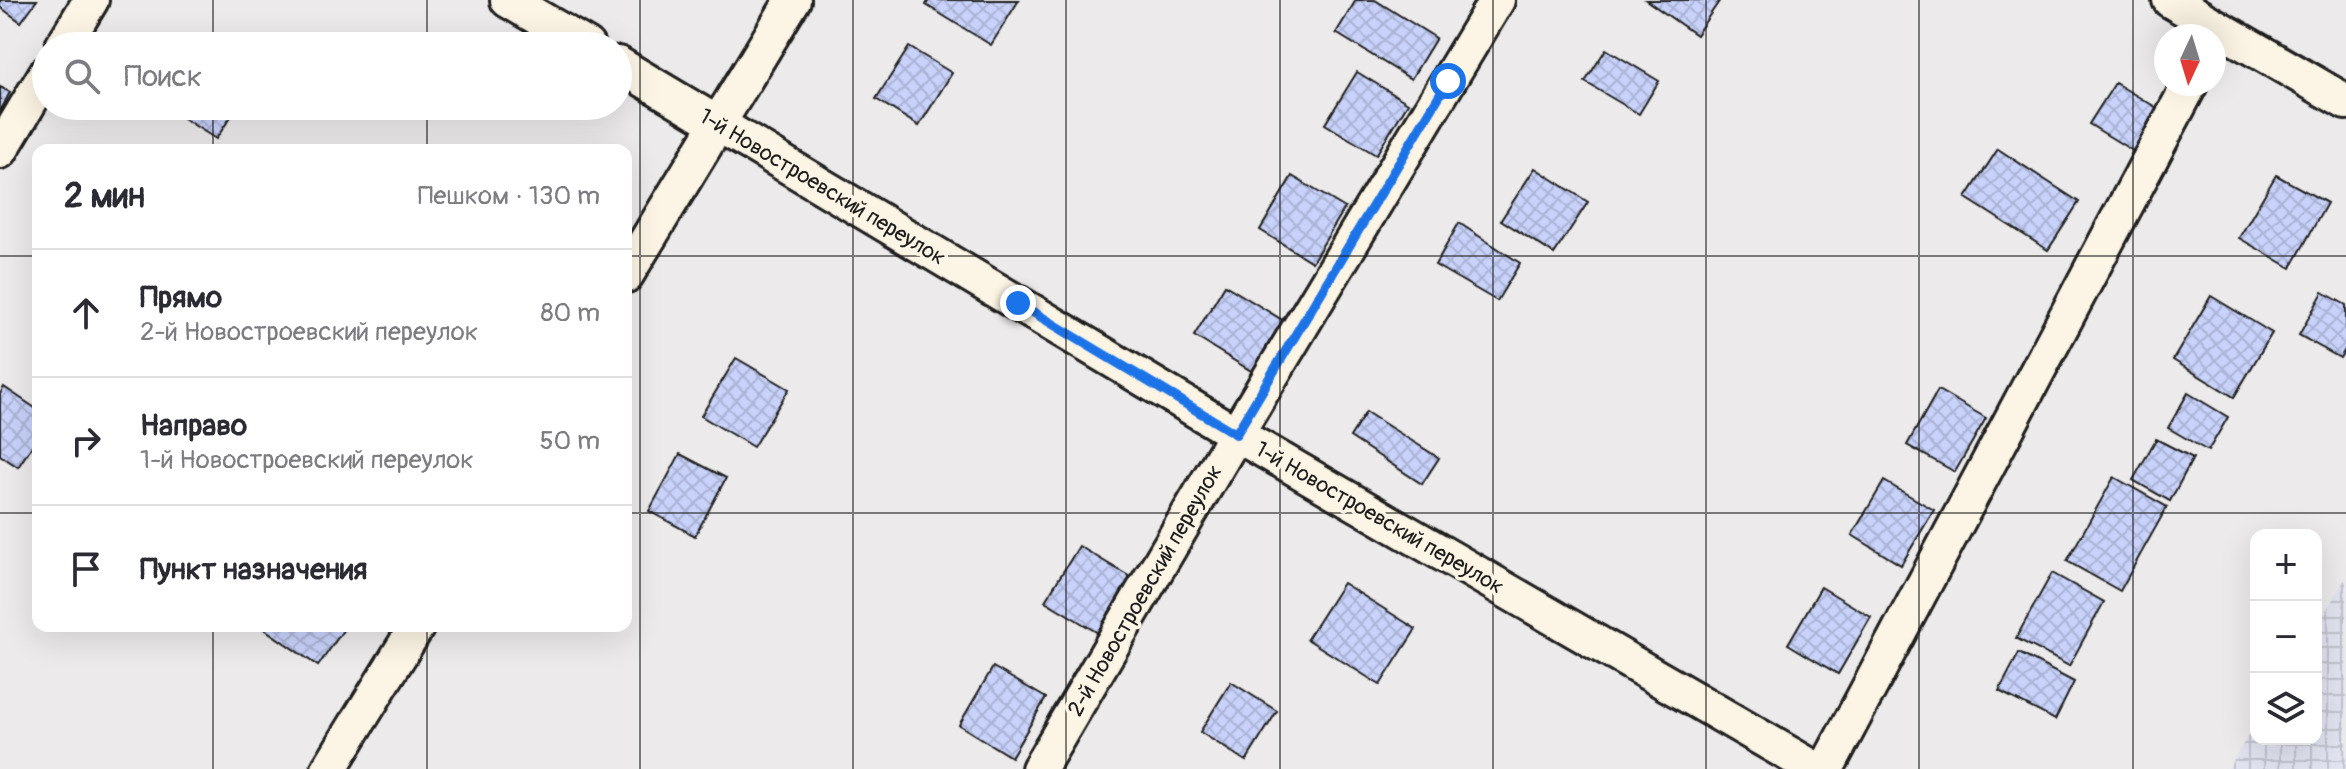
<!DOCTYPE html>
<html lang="ru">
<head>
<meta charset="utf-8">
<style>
	:root { --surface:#fff; --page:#f2f2f3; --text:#2b2b33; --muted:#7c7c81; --line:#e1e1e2 }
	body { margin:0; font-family:Pangolin,sans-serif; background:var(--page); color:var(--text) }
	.controls { position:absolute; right:24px; bottom:24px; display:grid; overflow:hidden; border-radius:16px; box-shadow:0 8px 32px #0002 }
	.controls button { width:72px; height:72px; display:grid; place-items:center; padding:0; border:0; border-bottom:2px solid var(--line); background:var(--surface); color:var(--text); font:40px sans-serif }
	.compass { position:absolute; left:2154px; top:24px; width:72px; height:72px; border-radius:50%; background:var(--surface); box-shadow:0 8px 32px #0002; rotate:184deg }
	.stop { position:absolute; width:24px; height:24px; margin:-18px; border:6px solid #1a73e8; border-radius:50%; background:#fff }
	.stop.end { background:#1a73e8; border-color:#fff; box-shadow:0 2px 8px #0008 }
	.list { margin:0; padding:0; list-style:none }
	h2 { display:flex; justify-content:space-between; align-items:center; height:104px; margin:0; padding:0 32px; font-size:34px }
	h2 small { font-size:26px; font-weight:400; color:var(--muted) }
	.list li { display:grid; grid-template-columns:52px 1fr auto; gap:24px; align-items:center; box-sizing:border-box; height:128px; padding:0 32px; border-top:2px solid var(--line) }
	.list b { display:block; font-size:30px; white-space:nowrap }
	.list p { margin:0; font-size:26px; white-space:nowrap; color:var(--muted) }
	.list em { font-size:26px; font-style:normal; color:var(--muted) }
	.icon { flex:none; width:44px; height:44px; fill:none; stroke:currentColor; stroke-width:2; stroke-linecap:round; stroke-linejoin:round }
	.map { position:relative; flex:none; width:2346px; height:769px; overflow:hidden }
	.search { position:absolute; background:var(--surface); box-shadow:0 8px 32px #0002; left:32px; top:32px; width:600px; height:88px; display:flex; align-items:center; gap:20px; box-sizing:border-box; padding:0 28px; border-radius:44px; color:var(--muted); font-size:30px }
	.panel { position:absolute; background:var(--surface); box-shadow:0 8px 32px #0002; left:32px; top:144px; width:600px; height:488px; border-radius:16px }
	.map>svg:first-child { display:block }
</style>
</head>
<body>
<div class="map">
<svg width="2346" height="769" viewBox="0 0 2346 769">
	<defs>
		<pattern id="industrial-grid" width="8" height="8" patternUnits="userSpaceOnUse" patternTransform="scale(2)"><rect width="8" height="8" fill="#e1e3f0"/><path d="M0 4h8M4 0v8" fill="none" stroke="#c0c2cd"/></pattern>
		<pattern id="building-cross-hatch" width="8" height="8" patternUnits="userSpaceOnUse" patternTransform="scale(2)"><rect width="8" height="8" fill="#c8d2fa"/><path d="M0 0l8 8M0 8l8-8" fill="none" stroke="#abb4d6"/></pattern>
	</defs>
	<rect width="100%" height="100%" fill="#eceaeb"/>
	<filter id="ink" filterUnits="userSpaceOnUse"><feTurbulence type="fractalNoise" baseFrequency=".0125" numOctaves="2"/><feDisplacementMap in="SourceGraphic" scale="16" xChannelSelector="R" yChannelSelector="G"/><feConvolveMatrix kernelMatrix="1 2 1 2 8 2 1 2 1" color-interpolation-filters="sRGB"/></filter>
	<g filter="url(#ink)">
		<polygon fill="url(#industrial-grid)" points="2346,578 2346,769 2228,769 2256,723 2256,739 2316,739 2316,627"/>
		<g fill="url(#building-cross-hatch)" stroke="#1c1c1c" stroke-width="2">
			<polygon points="0,0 37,0 21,22 0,7"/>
			<polygon points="929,0 1019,0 991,45 926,5"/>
			<polygon points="1356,0 1375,0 1436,38 1411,79 1336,33"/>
			<polygon points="1646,0 1720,0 1696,35"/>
			<polygon points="909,47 952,73 919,126 876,99"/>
			<polygon points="1606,49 1659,81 1639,114 1585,82"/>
			<polygon points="1357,72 1408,103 1376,155 1325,124"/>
			<polygon points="2115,83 2159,109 2133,151 2089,124"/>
			<polygon points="0,87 10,92 0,112"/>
			<polygon points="164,106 238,106 216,139"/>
			<polygon points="1998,149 2079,202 2048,250 1966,198"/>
			<polygon points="1535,168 1588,202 1554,254 1501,220"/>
			<polygon points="2276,175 2327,203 2291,268 2239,238"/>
			<polygon points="1292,176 1345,208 1312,262 1260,230"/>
			<polygon points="1459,223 1520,263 1497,301 1435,265"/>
			<polygon points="1225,285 1284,321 1253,372 1194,336"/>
			<polygon points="2323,292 2346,305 2346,348 2340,358 2299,335"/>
			<polygon points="2211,296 2272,333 2234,397 2173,360"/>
			<polygon points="736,358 789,389 753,447 701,416"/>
			<polygon points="4,387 38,410 38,437 18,467 0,455 0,394"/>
			<polygon points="1938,390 1986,418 1955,472 1907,445"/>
			<polygon points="2188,393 2228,417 2208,451 2168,428"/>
			<polygon points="1366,412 1439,458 1422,484 1350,437"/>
			<polygon points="2156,439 2193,458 2170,501 2133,480"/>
			<polygon points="680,454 726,478 695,536 649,511"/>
			<polygon points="2114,477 2167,507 2120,591 2067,561"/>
			<polygon points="1884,481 1934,510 1901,565 1852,535"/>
			<polygon points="1079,546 1132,578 1098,633 1045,601"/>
			<polygon points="2052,573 2104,602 2069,666 2016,638"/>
			<polygon points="1343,583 1416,629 1380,685 1307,639"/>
			<polygon points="1821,587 1871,617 1838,674 1788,644"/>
			<polygon points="260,626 346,626 318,666"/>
			<polygon points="2019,653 2074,682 2055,720 1999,691"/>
			<polygon points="993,667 1046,698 1011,757 959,725"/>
			<polygon points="1231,682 1277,711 1246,761 1200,732"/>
		</g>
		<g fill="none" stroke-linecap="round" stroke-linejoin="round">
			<g stroke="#1c1c1c" stroke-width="40">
				<g id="street">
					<polyline points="508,0 587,46"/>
					<polyline points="2170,0 2346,102"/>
					<polyline points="63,46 91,0"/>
					<polyline points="618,64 1236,434 1815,769"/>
					<polyline points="0,151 46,74"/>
					<polyline points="626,275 793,0"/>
					<polyline points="329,769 417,626"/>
					<polyline points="1039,769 1236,434 1497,0"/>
					<polyline points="1826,769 2190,84"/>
				</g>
			</g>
			<use href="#street" stroke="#fcf5e5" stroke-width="34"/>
		</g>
	</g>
	<g fill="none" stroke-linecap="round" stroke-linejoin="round" filter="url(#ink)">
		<polyline stroke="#1a73e8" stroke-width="10" points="1018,303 1236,434 1448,81"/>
	</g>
	<path fill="none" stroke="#1c1c1c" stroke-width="2" stroke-opacity="0.55" d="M213,0V46M427,0V46M640,0V769M853,0V769M1066,0V769M1280,0V769M1493,0V769M1706,0V769M1919,0V769M2133,0V769M213,106V150M427,106V150M0,256H38M626,256H2346M0,513H38M626,513H2346M213,626V769M427,626V769"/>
	<g text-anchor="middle" stroke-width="7" stroke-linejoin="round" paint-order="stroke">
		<g font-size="22" fill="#1c1c1c" stroke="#fcf5e5">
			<text transform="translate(823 186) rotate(31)" y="8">1-й Новостроевский переулок</text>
			<text transform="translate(1380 517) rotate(30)" y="8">1-й Новостроевский переулок</text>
			<text transform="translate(1144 590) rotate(-60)" y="8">2-й Новостроевский переулок</text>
		</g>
	</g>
</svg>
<div class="controls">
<button>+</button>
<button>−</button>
<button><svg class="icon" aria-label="layers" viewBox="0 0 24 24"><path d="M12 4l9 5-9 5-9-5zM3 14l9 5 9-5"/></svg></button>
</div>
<svg class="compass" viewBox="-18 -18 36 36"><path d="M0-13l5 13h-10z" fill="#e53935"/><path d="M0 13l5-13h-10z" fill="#7c7c81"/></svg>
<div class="stop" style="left:1448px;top:81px"></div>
<div class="stop end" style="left:1018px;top:303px"></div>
<div class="search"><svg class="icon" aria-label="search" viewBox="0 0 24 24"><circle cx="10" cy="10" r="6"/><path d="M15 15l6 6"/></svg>Поиск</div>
<section class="panel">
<h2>2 мин<small>Пешком · 130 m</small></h2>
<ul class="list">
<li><svg class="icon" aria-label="ahead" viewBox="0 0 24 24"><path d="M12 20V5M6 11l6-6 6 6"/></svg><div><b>Прямо</b><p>2-й Новостроевский переулок</p></div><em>80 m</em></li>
<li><svg class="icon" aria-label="right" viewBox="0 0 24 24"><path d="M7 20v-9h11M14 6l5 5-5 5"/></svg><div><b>Направо</b><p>1-й Новостроевский переулок</p></div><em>50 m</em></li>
<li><svg class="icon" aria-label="arrive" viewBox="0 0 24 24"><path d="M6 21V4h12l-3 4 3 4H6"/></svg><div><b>Пункт назначения</b></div></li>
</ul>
</section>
</div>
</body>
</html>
